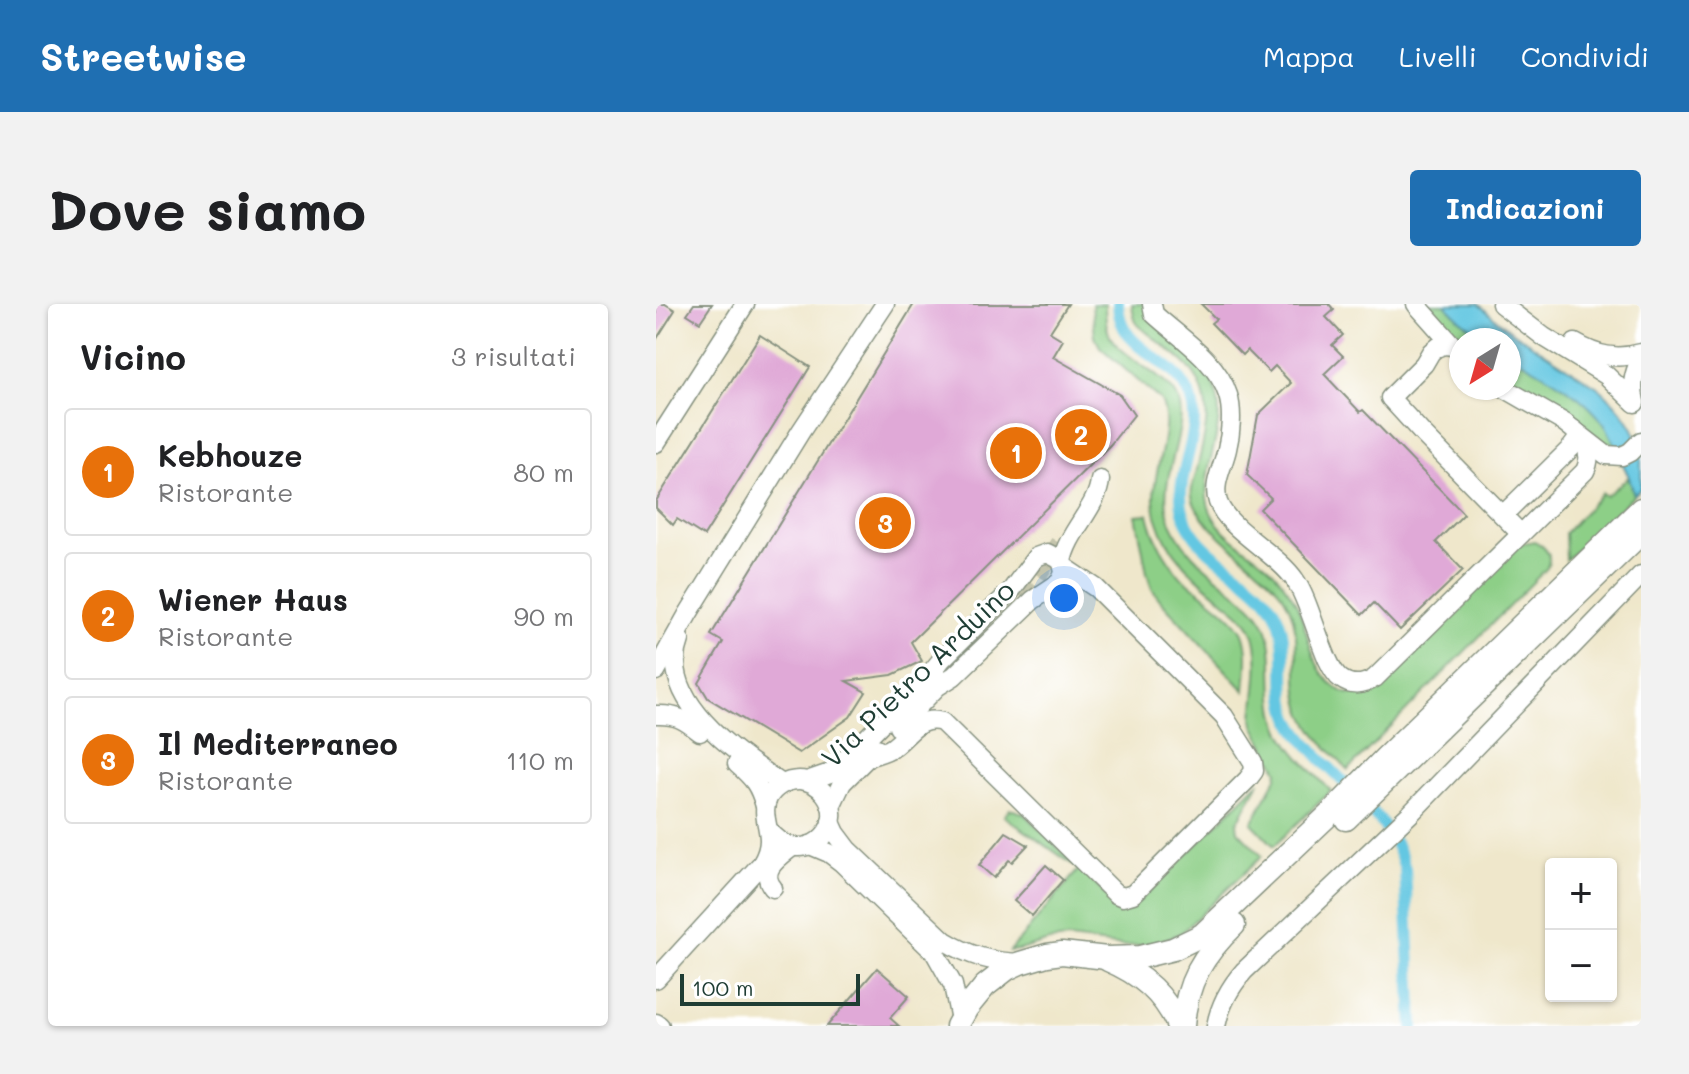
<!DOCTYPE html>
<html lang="it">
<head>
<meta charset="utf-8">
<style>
	:root { --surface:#fff; --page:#f2f2f2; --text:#202124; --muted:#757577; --line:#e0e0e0; --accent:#1f6fb2 }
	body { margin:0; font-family:Mali,sans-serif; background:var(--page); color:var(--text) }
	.controls { position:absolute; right:24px; bottom:24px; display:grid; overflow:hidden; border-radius:8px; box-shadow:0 2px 6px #0004 }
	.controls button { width:72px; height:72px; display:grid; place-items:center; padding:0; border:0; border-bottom:2px solid var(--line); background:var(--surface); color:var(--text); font:40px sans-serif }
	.compass { position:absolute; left:793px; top:24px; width:72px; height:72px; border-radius:50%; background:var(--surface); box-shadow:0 2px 6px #0004; rotate:217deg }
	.scale { position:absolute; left:24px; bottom:20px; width:180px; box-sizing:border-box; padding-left:8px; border:4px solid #1f3d34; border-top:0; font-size:22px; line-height:28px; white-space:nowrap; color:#1f3d34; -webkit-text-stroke:6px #fff; paint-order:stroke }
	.you { position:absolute; left:408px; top:294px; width:28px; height:28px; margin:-20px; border:6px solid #fff; border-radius:50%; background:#1a73e8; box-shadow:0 0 0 12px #1a73e833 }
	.badge { display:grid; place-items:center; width:52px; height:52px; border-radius:50%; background:var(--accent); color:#fff; font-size:26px; font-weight:700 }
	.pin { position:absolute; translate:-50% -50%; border:4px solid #fff; box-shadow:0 2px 8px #0006 }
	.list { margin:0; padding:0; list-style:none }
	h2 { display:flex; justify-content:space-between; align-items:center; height:104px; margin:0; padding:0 32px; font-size:34px }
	h2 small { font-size:26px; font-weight:400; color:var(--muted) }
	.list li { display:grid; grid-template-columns:52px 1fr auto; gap:24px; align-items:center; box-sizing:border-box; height:128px; margin:0 16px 16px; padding:0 16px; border:2px solid var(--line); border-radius:8px }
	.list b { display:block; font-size:30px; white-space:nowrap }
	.list p { margin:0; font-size:26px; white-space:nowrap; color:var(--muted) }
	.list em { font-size:26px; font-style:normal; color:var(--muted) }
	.map { position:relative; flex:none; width:985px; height:722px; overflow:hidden; border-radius:8px }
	header { display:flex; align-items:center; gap:48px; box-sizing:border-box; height:112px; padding:0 40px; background:var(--accent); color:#fff }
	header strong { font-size:38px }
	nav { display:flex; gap:44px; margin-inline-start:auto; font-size:28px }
	.intro { display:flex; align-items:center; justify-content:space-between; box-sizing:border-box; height:192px; padding:0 48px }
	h1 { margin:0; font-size:56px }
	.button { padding:20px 36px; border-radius:8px; background:var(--accent); color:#fff; font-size:28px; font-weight:700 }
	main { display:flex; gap:48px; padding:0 48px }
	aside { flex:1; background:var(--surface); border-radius:8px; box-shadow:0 2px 6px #0004 }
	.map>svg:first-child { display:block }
</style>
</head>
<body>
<header>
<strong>Streetwise</strong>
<nav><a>Mappa</a><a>Livelli</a><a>Condividi</a></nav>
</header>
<div class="intro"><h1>Dove siamo</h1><a class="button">Indicazioni</a></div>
<main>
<aside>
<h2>Vicino<small>3 risultati</small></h2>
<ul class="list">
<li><span class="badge" style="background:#e8710a">1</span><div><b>Kebhouze</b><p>Ristorante</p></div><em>80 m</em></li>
<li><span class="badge" style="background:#e8710a">2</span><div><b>Wiener Haus</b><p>Ristorante</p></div><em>90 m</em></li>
<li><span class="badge" style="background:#e8710a">3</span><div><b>Il Mediterraneo</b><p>Ristorante</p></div><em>110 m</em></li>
</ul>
</aside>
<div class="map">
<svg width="985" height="722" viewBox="0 0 985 722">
	<rect width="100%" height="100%" fill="#fff"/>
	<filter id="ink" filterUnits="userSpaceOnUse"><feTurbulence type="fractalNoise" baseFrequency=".0125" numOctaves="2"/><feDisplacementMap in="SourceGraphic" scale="16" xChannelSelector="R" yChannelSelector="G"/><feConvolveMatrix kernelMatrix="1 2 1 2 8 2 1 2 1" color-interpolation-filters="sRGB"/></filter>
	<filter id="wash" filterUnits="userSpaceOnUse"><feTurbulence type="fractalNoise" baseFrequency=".006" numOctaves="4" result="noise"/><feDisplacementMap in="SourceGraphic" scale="32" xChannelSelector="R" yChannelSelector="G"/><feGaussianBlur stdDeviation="1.8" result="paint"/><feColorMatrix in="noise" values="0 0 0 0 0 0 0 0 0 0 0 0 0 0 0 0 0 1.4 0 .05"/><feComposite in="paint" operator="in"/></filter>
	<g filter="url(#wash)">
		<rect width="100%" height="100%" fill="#efe7cb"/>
		<g fill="#8dcf87" stroke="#56865e" stroke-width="2">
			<path d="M436,0H449C449,10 449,20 453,30C459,45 490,63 503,74C509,79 516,84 520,91C537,119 502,172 512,210C522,245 552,266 579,288C590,297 601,306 608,319C621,343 613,381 619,409C625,440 654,464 675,487L618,542L596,519L621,473L622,467L598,421L597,414C599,389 606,352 597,329C592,315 579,306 568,297C539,273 511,250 500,212C490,175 520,129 505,97L444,43L439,33Z"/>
			<path d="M476,0H490C501,14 513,28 525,42C537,56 553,67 559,85C572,122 547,158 551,194C555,231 598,245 619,269C626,278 635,289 640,299C653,326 653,362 678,382C693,394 701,391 716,383L864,240L878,237C890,243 897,251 891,264L692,466C675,448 653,427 645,403C635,369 649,328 629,295C610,263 542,226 536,193C534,187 538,176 540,170C546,138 558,113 544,81C535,60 515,48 498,34C492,29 484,24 480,18C477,12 477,6 476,0Z"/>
			<polygon points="768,0 789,0 805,16 832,36 805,36 805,40"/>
			<path d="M853,50C884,68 928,90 948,120C953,127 956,135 960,142V146L947,142L917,114L853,79Z"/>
			<polygon points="973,173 978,191 910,256 909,229 946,189 950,192"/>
			<path d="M492,210C497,234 509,254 525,273C541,286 578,311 587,329C594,347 590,369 589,387L505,297L496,285L491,269L480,211Z"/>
			<polygon points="604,477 581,519 582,527 606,552 525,629 507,636 486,641 468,642 413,635 393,637 364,646 354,647 423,565 348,512 354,505 367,509 464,605 474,606"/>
		</g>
		<path fill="#64c7e2" stroke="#42828b" stroke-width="2" d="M789,0H822L852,25L943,84C961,100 983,125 985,150C985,161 985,173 985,184L978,191L973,173L960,146V142C956,135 953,127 948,120C928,90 884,68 853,50V36H832L805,16Z"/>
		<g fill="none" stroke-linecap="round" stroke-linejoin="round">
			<path stroke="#64c7e2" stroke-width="12" d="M462,0C463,47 512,50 531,86C555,130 508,176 532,221C551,257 598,272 618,306C638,340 619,383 636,418C641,429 650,438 658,447C690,485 737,515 749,565L757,722"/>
		</g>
		<g id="blocks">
			<g fill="#e0a9d7">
				<polygon points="0,0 9,0 19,6 0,36"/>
				<polygon points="38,0 56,0 44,18 31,10"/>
				<polygon points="258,0 412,0 394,28 407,36 397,53 464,91 478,111 454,141 255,338 266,357 236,371 190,377 210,388 194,413 143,449 52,394 43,379 67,338 55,331"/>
				<polygon points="545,0 673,0 678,6 670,13 687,31 676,41 687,52 668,70 704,108 707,106 808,210 780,238 807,266 744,326 718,299 706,311 604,205 615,194 591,171 602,111 635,79 619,62 613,68 591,46 586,51 555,19 560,15"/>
				<polygon points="104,31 154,63 48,232 21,215 17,221 0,204 0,197"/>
				<polygon points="350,528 372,541 356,558 353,556 338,574 323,561"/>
				<polygon points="390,561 407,576 376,612 358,597"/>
				<polygon points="221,664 253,692 234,714 243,722 171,722"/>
			</g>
		</g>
	</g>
	<g filter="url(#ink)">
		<use href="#blocks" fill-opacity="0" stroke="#879280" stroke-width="2"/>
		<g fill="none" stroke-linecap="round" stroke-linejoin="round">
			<polyline stroke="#c5c5ad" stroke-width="18" stroke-dasharray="18 9" stroke-linecap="butt" points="367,294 403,239"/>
			<g stroke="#879280" stroke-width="21">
				<g id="minor">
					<path d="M496,0L498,10C524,34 561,56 572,91C577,107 575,129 571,145C567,163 556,180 562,198C572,226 621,249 639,276C656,300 667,362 685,375C696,383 708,381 719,374L929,167C937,151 930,137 918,126"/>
					<polyline points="760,0 800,45"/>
					<polyline points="845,0 888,33 950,71 979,99"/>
					<path d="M919,39C941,52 961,56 985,49"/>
					<polyline points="798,42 788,41 780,44 775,48 768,60 734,94 767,130 865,230"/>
					<polyline points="848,84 909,119 950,151 966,152 974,148 985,137"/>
					<path d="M979,98C975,82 977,70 985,55"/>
					<polyline points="0,139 89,0"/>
					<polyline points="852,206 915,144 924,132"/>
					<path d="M406,258C411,228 442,203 444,176"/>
					<path d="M24,336C0,397 85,452 126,480"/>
					<polyline points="0,367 32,310 145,127 229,0"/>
					<path d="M0,411C20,410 29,416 44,428"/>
					<path d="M212,453C220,450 230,448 237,443C254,431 262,411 286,418L460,590L467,593L477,590L592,475L598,467L597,458L568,412L440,284L407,262"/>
					<path d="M81,460C98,475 103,481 109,502"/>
					<polyline points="151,477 174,469 193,452 273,371 286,355 354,288 380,253 391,249 401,254 406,258 408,269 404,278 377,296 298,372 282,382 242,423"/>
					<polyline points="175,502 186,479 221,444"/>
					<path d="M175,518L180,529L192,545L289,637C314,652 335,658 364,659"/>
					<polyline points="154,541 173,549 185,558 279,649 297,681 304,716"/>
					<path d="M117,584C102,566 124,553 136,543"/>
					<path d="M0,675L106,559C110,552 113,545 113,536C113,521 105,509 112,494C118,483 130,476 143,476C153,476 163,482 169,490C195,525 144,568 112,525"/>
					<polyline points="0,719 4,722"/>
					<path d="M560,722C564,701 574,683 588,667L755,509L985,271"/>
				</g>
			</g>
			<g stroke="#879280" stroke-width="25">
				<g id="major">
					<polyline points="690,515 985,229"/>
					<path d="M452,656C483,669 509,690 522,722"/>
					<polyline points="301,722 311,704 329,682 351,665 364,659 391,651 406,649 451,654 484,653 517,645 546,631 679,505 728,455 985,205"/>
					<path d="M527,722C530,678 547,651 578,621"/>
				</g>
			</g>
			<use href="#minor" stroke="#fff" stroke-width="18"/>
			<use href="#major" stroke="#fff" stroke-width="22"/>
		</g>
	</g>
	<g text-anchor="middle" stroke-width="7" stroke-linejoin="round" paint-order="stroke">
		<g font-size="28" fill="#1f3d34" stroke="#fff">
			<text transform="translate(262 370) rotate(-44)" y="10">Via Pietro Arduino</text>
		</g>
	</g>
</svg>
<div class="controls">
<button>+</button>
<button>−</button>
</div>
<svg class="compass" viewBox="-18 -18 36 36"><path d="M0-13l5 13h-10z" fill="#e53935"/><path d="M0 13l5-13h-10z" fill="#757577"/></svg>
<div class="scale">100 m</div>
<div class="you"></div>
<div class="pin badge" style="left:360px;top:149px;background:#e8710a">1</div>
<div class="pin badge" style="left:425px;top:131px;background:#e8710a">2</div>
<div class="pin badge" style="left:229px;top:219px;background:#e8710a">3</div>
</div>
</main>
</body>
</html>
